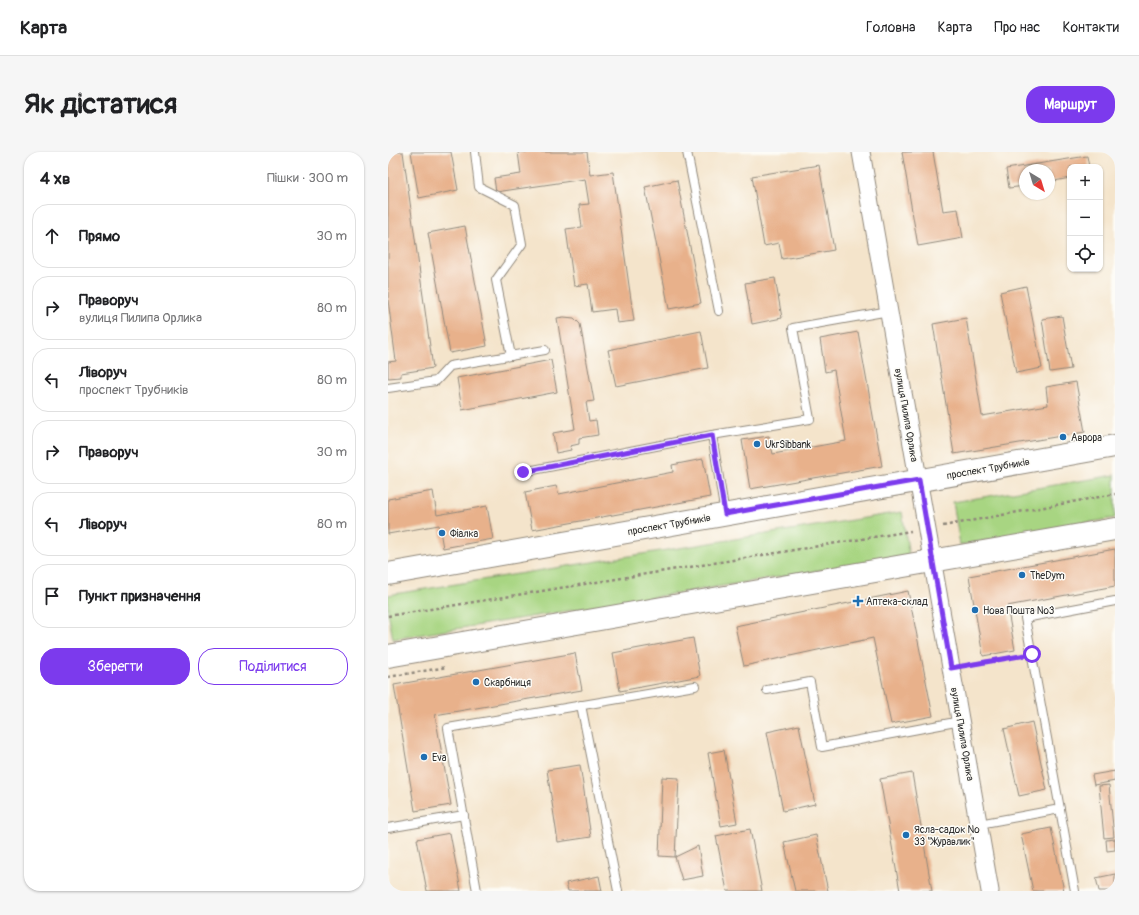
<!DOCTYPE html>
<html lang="uk">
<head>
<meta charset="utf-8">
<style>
	:root { --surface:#fff; --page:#f6f6f6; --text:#202124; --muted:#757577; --line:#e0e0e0; --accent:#7c3aed }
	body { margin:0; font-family:Pangolin,sans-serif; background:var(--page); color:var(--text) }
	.controls { position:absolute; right:12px; top:12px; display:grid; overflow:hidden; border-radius:8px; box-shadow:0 1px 3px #0004 }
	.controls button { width:36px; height:36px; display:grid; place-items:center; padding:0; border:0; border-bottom:1px solid var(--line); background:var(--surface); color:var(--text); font:20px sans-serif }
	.compass { position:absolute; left:631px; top:12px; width:36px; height:36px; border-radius:50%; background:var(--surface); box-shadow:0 1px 3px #0004; rotate:142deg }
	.stop { position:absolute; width:12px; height:12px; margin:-9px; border:3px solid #7c3aed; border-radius:50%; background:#fff }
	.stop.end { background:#7c3aed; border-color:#fff; box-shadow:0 1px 4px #0008 }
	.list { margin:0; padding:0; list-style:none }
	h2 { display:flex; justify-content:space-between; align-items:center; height:52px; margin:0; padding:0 16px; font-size:17px }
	h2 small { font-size:13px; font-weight:400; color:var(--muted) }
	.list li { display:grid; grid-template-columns:26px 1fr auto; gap:12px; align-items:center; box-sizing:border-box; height:64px; margin:0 8px 8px; padding:0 8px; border:1px solid var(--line); border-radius:16px }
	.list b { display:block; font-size:15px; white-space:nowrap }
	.list p { margin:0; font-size:13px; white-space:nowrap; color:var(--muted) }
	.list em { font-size:13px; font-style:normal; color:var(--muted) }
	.actions { display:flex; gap:8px; padding:12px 16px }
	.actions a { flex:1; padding:9px 0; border:1px solid var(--accent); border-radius:16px; text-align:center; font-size:14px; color:var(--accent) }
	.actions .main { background:var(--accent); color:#fff }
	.icon { flex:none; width:22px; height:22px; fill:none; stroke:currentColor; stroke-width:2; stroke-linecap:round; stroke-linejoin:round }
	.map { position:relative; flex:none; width:727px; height:739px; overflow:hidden; border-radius:16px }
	header { display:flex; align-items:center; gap:24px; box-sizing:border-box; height:56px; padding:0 20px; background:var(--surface); border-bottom:1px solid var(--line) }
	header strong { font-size:19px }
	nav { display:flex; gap:22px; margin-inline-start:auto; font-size:14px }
	.intro { display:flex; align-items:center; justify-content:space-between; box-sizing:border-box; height:96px; padding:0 24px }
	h1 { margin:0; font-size:28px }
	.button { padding:10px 18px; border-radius:16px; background:var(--accent); color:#fff; font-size:14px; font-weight:700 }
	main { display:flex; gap:24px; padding:0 24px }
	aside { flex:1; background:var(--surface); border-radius:16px; box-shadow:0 1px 3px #0004 }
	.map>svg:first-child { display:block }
</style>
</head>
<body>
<header>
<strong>Карта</strong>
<nav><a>Головна</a><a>Карта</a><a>Про нас</a><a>Контакти</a></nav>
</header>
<div class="intro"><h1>Як дістатися</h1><a class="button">Маршрут</a></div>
<main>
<aside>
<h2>4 хв<small>Пішки · 300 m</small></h2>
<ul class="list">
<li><svg class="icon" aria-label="ahead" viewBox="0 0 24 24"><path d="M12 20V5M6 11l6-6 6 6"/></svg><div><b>Прямо</b></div><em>30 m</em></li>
<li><svg class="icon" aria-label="right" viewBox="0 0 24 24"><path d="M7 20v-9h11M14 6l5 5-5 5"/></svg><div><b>Праворуч</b><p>вулиця Пилипа Орлика</p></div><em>80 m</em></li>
<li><svg class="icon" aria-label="left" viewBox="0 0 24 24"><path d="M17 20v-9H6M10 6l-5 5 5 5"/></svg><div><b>Ліворуч</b><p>проспект Трубників</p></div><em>80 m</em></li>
<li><svg class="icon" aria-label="right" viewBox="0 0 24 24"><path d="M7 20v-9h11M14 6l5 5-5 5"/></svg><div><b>Праворуч</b></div><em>30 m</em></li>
<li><svg class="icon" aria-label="left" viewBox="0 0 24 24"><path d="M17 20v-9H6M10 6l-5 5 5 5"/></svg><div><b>Ліворуч</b></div><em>80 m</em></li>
<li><svg class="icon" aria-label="arrive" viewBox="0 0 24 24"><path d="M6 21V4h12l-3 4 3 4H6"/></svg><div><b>Пункт призначення</b></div></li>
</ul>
<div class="actions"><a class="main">Зберегти</a><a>Поділитися</a></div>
</aside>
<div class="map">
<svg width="727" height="739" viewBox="0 0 727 739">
	<rect width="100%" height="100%" fill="#fdfcf7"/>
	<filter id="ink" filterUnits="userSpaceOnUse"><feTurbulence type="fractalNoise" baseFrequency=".025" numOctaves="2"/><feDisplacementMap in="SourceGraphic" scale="8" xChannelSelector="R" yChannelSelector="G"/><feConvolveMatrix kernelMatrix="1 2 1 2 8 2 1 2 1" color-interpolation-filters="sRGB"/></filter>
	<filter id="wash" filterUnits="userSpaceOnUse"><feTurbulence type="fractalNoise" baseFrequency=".012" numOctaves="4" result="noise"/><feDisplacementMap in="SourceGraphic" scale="16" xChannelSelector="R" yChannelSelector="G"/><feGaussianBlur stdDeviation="0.9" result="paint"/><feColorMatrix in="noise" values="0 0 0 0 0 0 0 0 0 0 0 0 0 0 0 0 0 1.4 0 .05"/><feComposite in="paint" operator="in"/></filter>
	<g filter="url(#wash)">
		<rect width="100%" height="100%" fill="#f4e4cb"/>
		<g fill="#a8d582" stroke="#6a8056">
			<polygon points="727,323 727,366 572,393 565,350"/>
			<polygon points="514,360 521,404 5,487 0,460 0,443"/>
		</g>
		<g id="blocks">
			<g fill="#e8b18b">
				<polygon points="0,0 15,0 45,216 13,221 13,225 0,226 0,210 8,209 0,148"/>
				<polygon points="23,0 63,0 70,38 31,46"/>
				<polygon points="130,0 199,0 202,23 225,20 246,169 229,171 227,157 204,160 200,132 186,134 178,77 194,75 191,53 201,52 197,27 108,40 106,26 133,22"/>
				<polygon points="514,0 545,0 555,59 570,57 575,86 530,94"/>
				<polygon points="699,4 701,15 682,15 682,26 661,30 661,18 637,18 637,34 621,36 618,17"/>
				<polygon points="431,13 446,98 394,107 391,91 376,94 364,24"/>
				<polygon points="289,28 313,151 281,157 257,35"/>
				<polygon points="77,74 99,194 62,201 40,81"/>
				<polygon points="387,126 394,166 364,172 357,131"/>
				<polygon points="638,134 654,216 628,221 612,140"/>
				<polygon points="674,164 683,217 662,220 654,167"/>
				<polygon points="176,165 186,166 192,172 206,249 198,250 201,269 208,268 210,283 191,286 191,292 182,294 183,298 168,301 165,281 187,277 169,166"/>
				<polygon points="578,166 594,264 660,253 658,235 688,230 697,280 566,302 545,172"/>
				<polygon points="313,179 320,216 228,234 220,198"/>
				<polygon points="470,180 494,314 362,337 354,288 381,284 385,302 458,289 446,218 437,220 432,187"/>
				<polygon points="163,208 169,240 74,258 69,226"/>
				<polygon points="315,307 322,345 144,378 137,340 168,334 171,342 285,320 284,313"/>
				<polygon points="45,339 49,363 99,354 105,387 55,396 51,373 0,382 0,347"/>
				<polygon points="727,397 727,434 619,454 627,498 595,504 581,424"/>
				<polygon points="520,439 545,564 503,572 485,486 356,514 347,474"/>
				<polygon points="305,486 312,524 232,539 225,501"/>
				<polygon points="187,501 194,538 47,563 63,653 27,659 6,533"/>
				<polygon points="644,570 659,638 631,644 616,577"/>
				<polygon points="411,573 427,652 395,659 379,580"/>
				<polygon points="336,598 349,671 333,674 320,601"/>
				<polygon points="192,613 203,685 170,690 159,618"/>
				<polygon points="727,619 727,629 706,633 704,623"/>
				<polygon points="524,621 544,739 512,739 492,627"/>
				<polygon points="274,625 291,626 287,705 271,704"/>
				<polygon points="721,633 726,685 716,686 711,634"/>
				<polygon points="663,676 676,739 645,739 633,682"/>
				<polygon points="362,677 374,739 339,739 328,684"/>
				<polygon points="62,681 73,739 39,739 29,687"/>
				<polygon points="428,683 440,739 407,739 396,690"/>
				<polygon points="727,687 727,698 719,699 718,688"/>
				<polygon points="310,694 315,724 294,728 287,705"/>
				<polygon points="727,722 727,739 711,739 708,726"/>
				<polygon points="211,724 214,739 180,739 178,731"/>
			</g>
		</g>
	</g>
	<g filter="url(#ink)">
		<use href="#blocks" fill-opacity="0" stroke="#90887b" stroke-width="1"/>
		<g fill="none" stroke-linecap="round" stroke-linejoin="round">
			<g stroke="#90887b" stroke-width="10">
				<g id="service">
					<polyline points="87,0 91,35 127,53 134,92 108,128 123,204"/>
					<polyline points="299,0 331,159"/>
					<polyline points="0,236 48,229 62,214 157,198"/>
					<polyline points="324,283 337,362"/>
					<polyline points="135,320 324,283 422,267 405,176 501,159"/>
					<polyline points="379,538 422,530 434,595 573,569"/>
					<polyline points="193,553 230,739"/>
					<polyline points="591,672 672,657"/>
					<polyline points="0,676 76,663"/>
					<polyline points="89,739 60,576 307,534"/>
					<polyline points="687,739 637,466 727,449"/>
				</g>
			</g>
			<g stroke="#90887b" stroke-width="19">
				<polyline id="minor" points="473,0 602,739"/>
			</g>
			<g stroke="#90887b" stroke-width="24">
				<g id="secondary">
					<polyline points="0,422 727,294"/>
					<polyline points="0,504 727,377"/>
				</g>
			</g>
			<g stroke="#90887b" stroke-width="2.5" stroke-dasharray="3 3" stroke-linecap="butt">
				<polyline points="555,374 727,342"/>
				<polyline points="0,464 523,379"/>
				<polyline points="579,513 633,504"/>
				<polyline points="0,525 59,515"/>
			</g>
			<use href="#service" stroke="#fff" stroke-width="8"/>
			<use href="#minor" stroke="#fff" stroke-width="17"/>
			<use href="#secondary" stroke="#fff" stroke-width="22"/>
		</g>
	</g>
	<g fill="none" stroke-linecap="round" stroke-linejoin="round" filter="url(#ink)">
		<polyline stroke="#7c3aed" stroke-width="5" points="135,320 324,283 337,362 531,328 563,516 644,502"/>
	</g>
	<g fill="#1f6fb2" stroke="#fdfcf7" stroke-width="1.5">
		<circle cx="675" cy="285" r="4"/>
		<circle cx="369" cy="292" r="4"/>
		<circle cx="54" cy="381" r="4"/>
		<circle cx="634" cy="423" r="4"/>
		<path d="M468 443h4v4h4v4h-4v4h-4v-4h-4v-4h4z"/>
		<circle cx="587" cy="458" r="4"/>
		<circle cx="88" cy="530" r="4"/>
		<circle cx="36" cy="605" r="4"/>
		<circle cx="518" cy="683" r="4"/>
	</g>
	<g text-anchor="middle" stroke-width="3" stroke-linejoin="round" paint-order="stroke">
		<g font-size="10" fill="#2b2b2b" stroke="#fdfcf7">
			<text transform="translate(519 263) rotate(80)" y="4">вулиця Пилипа Орлика</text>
			<text transform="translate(600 316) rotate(-10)" y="4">проспект Трубників</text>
			<text transform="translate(281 372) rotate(-10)" y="4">проспект Трубників</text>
			<text transform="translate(575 582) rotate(80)" y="4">вулиця Пилипа Орлика</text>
		</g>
		<g font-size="10" fill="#2b2b2b" stroke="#fdfcf7" text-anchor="start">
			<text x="683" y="289">Аврора</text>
			<text x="377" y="296">UkrSibbank</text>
			<text x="62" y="385">Фіалка</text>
			<text x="642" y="427">TheDym</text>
			<text x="478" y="453">Аптека-склад</text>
			<text x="595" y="462">Нова Пошта №3</text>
			<text x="96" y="534">Скарбниця</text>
			<text x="44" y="609">Eva</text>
			<text x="526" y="681">Ясла-садок №<tspan x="526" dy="12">33 "Журавлик"</tspan></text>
		</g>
	</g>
</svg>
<div class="controls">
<button>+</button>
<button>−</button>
<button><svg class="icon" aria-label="locate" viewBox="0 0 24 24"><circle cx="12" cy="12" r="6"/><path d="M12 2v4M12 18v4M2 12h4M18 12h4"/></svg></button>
</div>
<svg class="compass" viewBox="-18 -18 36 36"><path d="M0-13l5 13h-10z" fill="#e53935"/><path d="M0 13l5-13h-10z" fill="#757577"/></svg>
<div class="stop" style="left:644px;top:502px"></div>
<div class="stop end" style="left:135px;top:320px"></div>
</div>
</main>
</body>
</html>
